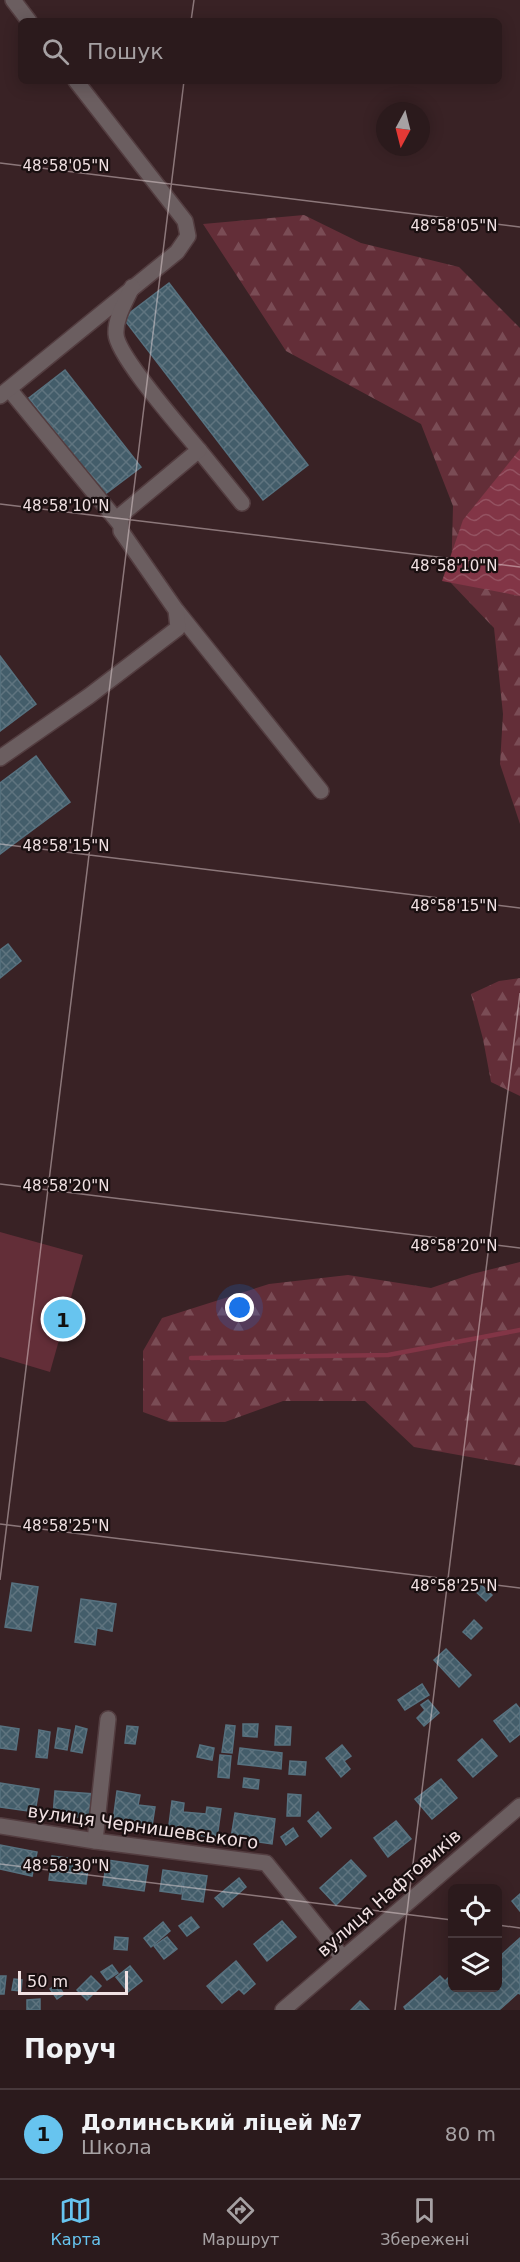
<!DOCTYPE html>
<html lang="uk">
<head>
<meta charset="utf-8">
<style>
	:root { --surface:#2b1a1c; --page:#332325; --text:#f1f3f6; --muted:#a6a1a3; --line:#47383b; --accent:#67c4ef }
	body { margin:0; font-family:"DejaVu Sans",sans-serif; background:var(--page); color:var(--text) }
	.controls { position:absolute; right:18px; bottom:18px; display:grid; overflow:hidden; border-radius:9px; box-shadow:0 3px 15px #0003 }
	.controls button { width:54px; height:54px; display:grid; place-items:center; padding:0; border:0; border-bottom:2px solid var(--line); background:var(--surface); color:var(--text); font:30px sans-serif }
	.compass { position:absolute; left:376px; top:102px; width:54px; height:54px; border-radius:50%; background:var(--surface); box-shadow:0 3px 15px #0003; rotate:187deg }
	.scale { position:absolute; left:18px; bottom:15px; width:110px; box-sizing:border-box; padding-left:6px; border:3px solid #f1e1e3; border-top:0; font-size:16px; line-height:21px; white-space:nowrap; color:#f1e1e3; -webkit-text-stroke:4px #190f10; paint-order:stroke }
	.you { position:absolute; left:240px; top:1308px; width:21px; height:21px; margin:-15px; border:4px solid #fff; border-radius:50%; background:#1a73e8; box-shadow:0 0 0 9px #1a73e833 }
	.badge { display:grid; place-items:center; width:39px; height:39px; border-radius:50%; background:var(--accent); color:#111; font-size:20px; font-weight:700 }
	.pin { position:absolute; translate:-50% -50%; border:3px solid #fff; box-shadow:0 2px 6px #0006 }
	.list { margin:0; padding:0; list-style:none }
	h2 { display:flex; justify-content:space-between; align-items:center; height:78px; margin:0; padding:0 24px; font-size:26px }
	h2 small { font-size:20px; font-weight:400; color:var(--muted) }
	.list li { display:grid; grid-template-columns:39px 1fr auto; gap:18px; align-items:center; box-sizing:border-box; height:90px; padding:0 24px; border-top:2px solid var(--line) }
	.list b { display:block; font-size:22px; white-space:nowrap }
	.list p { margin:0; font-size:20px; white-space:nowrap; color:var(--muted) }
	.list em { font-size:20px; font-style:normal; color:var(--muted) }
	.icon { flex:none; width:33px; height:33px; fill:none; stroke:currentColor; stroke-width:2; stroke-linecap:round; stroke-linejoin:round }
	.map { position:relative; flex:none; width:520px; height:2010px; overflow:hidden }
	.search { position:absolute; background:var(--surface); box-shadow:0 3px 15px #0003; left:18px; right:18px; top:18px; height:66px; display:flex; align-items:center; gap:15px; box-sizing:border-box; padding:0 21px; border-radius:9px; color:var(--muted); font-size:22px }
	.sheet { height:168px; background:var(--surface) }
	nav { display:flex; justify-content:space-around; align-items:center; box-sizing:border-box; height:84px; border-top:2px solid var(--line); background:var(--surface); font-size:16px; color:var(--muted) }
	nav a { display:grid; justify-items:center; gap:3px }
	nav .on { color:var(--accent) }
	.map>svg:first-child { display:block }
</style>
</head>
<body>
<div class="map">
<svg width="520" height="2010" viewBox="0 0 520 2010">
	<defs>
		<pattern id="forest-firs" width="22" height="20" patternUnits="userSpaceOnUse" patternTransform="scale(1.5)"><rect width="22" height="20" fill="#632e38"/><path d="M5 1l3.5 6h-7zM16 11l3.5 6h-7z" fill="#7a4c55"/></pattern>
		<pattern id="water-waves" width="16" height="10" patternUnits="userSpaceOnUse" patternTransform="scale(1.5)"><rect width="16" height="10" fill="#823546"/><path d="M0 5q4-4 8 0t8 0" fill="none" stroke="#945261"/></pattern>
		<pattern id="building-cross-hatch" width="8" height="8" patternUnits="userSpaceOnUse" patternTransform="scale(1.5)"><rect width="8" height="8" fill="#435d6a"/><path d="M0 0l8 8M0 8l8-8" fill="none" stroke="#5f747f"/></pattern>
	</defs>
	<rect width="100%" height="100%" fill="#392225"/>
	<polygon fill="#632e38" points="0,1232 83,1255 50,1372 0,1357"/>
	<g fill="url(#forest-firs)">
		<polygon points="304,215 361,243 459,267 520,328 520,824 500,764 503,714 494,628 451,583 453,506 421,424 286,351 203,224"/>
		<polygon points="520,978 520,1096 491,1082 483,1039 471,994 499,981"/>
		<polygon points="520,1262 520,1466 414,1447 365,1401 283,1401 225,1422 170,1422 143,1412 143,1351 162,1318 269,1284 348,1275 431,1288 472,1274"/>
	</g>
	<polygon fill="url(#water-waves)" points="520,449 520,596 442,581 463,520"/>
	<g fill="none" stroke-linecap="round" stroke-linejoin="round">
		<polyline stroke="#823546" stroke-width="4.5" points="191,1358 388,1355 520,1330"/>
	</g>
	<g fill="url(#building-cross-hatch)" stroke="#57717f" stroke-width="1.5">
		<polygon points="169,283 308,465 263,500 123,318"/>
		<polygon points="65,370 141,467 104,495 29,398"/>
		<polygon points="0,656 36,704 0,731"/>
		<polygon points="36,756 70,802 0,854 0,783"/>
		<polygon points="8,944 21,961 0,978 0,950"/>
		<polygon points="12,1583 38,1587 31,1631 5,1627"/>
		<polygon points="479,1583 492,1595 486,1601 473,1589"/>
		<polygon points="81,1599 116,1604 112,1631 97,1628 95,1645 75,1642"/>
		<polygon points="474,1620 482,1628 471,1639 463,1632"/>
		<polygon points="446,1649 471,1675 459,1687 434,1660"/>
		<polygon points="422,1684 429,1695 405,1710 398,1700"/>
		<polygon points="428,1700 439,1713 424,1726 417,1718 425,1710 421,1705"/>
		<polygon points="516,1704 520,1709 520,1734 510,1742 494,1721"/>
		<polygon points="243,1724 258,1724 257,1737 243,1736"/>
		<polygon points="226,1725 235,1726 232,1753 222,1752"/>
		<polygon points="0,1726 19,1729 16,1750 0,1748"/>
		<polygon points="76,1726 87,1729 82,1753 71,1751"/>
		<polygon points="127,1726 138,1727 135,1744 125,1743"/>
		<polygon points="276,1726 291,1727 290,1745 275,1745"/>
		<polygon points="58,1728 70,1730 67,1750 55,1748"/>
		<polygon points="39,1730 50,1732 47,1758 36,1757"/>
		<polygon points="482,1739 497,1756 473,1777 458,1760"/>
		<polygon points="200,1745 214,1748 212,1760 197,1757"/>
		<polygon points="342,1745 351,1756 344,1761 350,1769 341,1777 326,1758"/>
		<polygon points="240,1748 282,1753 281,1769 238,1764"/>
		<polygon points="220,1755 231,1756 229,1778 218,1777"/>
		<polygon points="290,1761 306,1762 305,1775 289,1774"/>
		<polygon points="244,1778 259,1780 258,1789 243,1787"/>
		<polygon points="441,1779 457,1798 432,1819 415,1799"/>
		<polygon points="0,1783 39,1789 35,1812 0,1807"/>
		<polygon points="55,1791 95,1794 93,1818 53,1816"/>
		<polygon points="117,1791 140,1795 138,1805 155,1807 152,1826 113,1821"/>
		<polygon points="288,1794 301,1795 300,1816 287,1816"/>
		<polygon points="172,1801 184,1803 183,1812 206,1814 207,1807 221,1809 217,1838 178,1832 178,1834 168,1833"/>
		<polygon points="318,1812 331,1828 321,1837 308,1821"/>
		<polygon points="235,1813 275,1819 272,1844 231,1838"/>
		<polygon points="396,1821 411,1839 388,1857 374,1838"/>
		<polygon points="293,1828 298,1836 286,1845 281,1837"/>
		<polygon points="0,1845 37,1852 32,1876 0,1869"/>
		<polygon points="52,1856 89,1861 86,1884 49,1880"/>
		<polygon points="107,1860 148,1866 144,1891 103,1885"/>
		<polygon points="351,1860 366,1876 336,1905 320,1888"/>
		<polygon points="163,1870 184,1873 181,1894 160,1891"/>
		<polygon points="185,1873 207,1876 203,1902 182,1899"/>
		<polygon points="239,1878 246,1887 223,1907 215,1898"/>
		<polygon points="520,1894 520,1911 512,1901"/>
		<polygon points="191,1917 199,1927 187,1936 179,1926"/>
		<polygon points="282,1921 296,1937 267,1961 254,1944"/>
		<polygon points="163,1922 170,1931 151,1947 144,1938"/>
		<polygon points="115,1937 128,1938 127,1950 114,1949"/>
		<polygon points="167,1937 177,1949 164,1959 154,1946"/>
		<polygon points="520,1938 520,1994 518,1993 499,2010 406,2010 404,2007 440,1976 445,1981 452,1974 452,1988 498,1988 498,1953 500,1956"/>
		<polygon points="236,1961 255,1984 244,1994 239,1989 222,2003 207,1986"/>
		<polygon points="112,1965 118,1973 107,1980 101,1972"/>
		<polygon points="130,1966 142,1981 128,1992 116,1977"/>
		<polygon points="0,1976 6,1976 4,1994 0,1994"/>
		<polygon points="91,1976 101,1986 87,2000 77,1990"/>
		<polygon points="14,1979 22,1980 21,1991 12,1990"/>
		<polygon points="57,1984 64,1994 57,1999 50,1989"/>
		<polygon points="40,1999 40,2010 27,2010 27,2000"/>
		<polygon points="360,2001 369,2010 351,2010"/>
	</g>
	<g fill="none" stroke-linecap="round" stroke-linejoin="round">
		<g stroke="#533d40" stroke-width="18">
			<g id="minor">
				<polyline points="13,0 29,21"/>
				<polyline points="9,389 119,523"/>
				<polyline points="0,396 177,252 188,236 185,221 76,81"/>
				<polyline points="199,450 242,503"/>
				<polyline points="177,611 321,791"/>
				<path d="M0,758L89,696L178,628L176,610L121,531V515L199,450C182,429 117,356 116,334C115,318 126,301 132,287"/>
				<polyline points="0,1826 95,1841 266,1863 343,1958"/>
				<polyline points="95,1841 108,1719"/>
				<polyline points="283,2010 520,1806"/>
			</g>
		</g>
		<use href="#minor" stroke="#6b5e60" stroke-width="15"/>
	</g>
	<path fill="none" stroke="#f1e1e3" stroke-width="1.5" stroke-opacity="0.45" d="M191,21L194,0M0,163L520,227M0,504L520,567M0,844L520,908M0,1184L520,1248M0,1524L520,1588M0,1580L184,81M0,1864L452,1920M498,1925L520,1928M395,2010L520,993"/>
	<g text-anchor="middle" stroke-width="4.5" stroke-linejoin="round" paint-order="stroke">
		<g font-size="18" fill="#f1e1e3" stroke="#190f10">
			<text transform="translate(143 1827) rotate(8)" y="6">вулиця Чернишевського</text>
			<text transform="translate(389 1893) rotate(-41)" y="6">вулиця Нафтовиків</text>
		</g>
	</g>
	<g font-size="15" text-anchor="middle" fill="#f1e1e3" stroke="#190f10" stroke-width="4.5" stroke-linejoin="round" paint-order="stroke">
		<text x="66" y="171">48°58'05"N</text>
		<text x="454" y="231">48°58'05"N</text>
		<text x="66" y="511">48°58'10"N</text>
		<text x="454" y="571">48°58'10"N</text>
		<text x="66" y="851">48°58'15"N</text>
		<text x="454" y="911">48°58'15"N</text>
		<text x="66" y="1191">48°58'20"N</text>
		<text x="454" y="1251">48°58'20"N</text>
		<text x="66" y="1531">48°58'25"N</text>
		<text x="454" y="1591">48°58'25"N</text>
		<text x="66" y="1871">48°58'30"N</text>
	</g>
</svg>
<div class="controls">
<button><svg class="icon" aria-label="locate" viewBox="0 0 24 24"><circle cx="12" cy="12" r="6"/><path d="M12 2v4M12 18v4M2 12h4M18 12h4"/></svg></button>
<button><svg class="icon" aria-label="layers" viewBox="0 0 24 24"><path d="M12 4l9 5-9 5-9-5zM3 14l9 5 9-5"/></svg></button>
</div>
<svg class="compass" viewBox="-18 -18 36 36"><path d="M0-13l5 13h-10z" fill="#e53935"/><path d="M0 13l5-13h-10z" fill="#a6a1a3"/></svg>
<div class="scale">50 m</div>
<div class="you"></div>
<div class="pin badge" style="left:63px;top:1319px">1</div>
<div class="search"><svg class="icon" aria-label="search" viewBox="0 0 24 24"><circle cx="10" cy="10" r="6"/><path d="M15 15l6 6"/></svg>Пошук</div>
</div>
<section class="sheet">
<h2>Поруч<small></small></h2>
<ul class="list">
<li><span class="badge">1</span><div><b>Долинський ліцей №7</b><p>Школа</p></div><em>80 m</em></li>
</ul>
</section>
<nav>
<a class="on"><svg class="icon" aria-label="map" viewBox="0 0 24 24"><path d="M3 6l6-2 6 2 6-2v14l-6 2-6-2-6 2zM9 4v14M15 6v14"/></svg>Карта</a>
<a><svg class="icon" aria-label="directions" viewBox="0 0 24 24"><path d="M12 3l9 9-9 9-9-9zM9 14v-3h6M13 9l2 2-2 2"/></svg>Маршрут</a>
<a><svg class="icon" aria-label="saved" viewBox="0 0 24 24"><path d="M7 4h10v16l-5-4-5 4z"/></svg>Збережені</a>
</nav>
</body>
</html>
